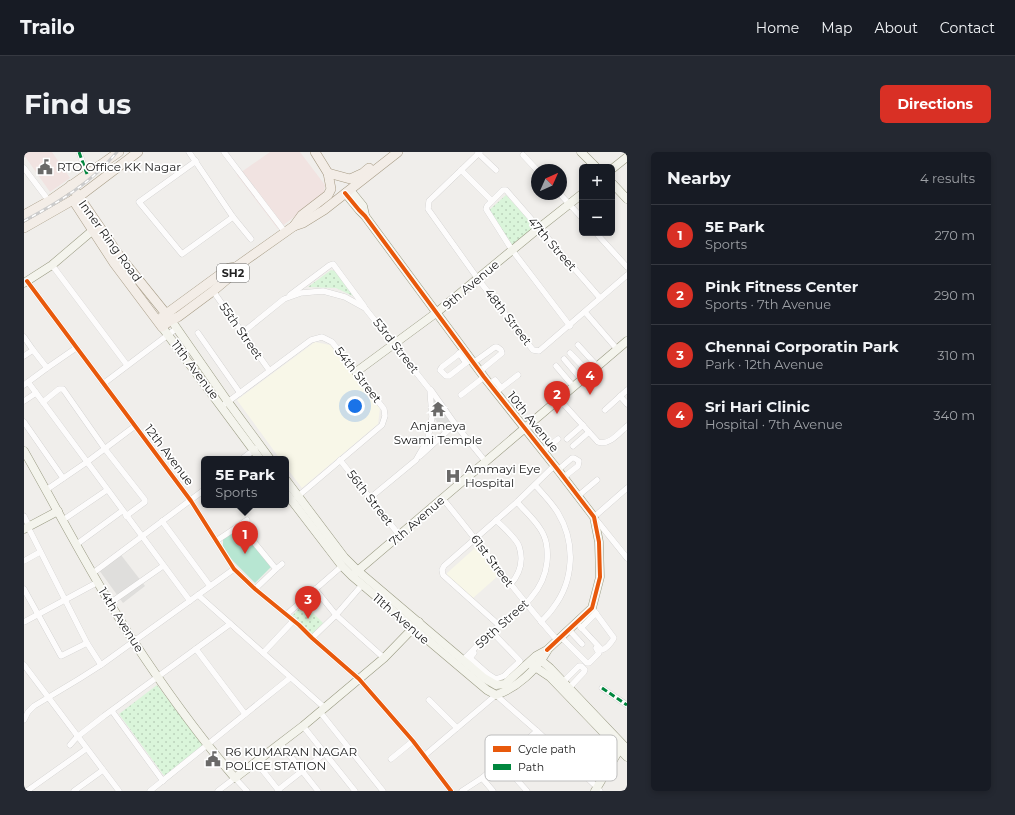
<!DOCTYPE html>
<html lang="en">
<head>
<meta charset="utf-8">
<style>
	:root { --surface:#171b24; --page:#242831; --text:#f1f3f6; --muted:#9ea1a6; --line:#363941; --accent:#d93025 }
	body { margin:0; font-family:Montserrat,sans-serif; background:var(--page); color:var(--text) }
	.controls { position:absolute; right:12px; top:12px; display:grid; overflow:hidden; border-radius:6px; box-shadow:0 2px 6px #0003 }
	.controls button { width:36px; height:36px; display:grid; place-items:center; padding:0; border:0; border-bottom:1px solid var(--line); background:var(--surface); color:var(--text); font:20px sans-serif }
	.compass { position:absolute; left:507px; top:12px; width:36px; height:36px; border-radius:50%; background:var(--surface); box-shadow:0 2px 6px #0003; rotate:45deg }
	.you { position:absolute; left:331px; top:254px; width:14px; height:14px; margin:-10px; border:3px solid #fff; border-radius:50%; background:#1a73e8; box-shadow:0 0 0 6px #1a73e833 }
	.badge { display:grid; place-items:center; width:26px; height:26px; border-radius:50%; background:var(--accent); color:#fff; font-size:13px; font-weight:700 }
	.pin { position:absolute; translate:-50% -33px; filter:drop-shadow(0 1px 2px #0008) }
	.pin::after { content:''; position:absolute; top:21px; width:14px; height:12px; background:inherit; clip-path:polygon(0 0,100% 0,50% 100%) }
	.popup { position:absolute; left:177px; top:304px; width:88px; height:52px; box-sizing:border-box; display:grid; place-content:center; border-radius:6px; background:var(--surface); filter:drop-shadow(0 1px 3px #0005); font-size:13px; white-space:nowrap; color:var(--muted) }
	.popup b { font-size:15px; color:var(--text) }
	.popup::after { content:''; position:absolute; left:50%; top:100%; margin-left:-8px; border:8px solid transparent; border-top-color:var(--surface) }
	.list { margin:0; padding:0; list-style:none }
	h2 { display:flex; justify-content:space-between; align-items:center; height:52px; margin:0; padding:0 16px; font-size:17px }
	h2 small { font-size:13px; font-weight:400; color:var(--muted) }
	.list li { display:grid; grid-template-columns:26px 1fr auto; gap:12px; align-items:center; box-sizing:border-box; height:60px; padding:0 16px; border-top:1px solid var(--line) }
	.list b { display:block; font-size:15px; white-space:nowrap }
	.list p { margin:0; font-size:13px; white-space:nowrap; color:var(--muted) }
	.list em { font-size:13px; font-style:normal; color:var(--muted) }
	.map { position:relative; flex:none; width:603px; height:639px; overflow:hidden; border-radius:6px }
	header { display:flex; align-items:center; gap:24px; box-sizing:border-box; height:56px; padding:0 20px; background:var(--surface); border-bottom:1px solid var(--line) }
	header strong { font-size:19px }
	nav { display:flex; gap:22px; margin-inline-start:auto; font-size:14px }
	.intro { display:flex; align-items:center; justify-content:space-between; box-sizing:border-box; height:96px; padding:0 24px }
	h1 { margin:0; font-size:28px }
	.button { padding:10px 18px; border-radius:6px; background:var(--accent); color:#fff; font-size:14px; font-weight:700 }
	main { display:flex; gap:24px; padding:0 24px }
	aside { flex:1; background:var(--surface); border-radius:6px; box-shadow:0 2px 6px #0003 }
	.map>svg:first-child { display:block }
</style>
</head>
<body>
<header>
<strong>Trailo</strong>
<nav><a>Home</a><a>Map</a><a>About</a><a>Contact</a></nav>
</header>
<div class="intro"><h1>Find us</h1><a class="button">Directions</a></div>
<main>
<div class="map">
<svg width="603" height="639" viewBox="0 0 603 639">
	<defs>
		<pattern id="park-dots" width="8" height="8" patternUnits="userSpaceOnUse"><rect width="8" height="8" fill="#daf5da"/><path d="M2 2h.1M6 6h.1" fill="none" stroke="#bbd2bb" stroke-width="1.8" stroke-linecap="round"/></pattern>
	</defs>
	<rect width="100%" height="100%" fill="#f0eeeb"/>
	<polygon fill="#dfdedc" points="97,403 121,434 99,451 75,418"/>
	<g fill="#f1e3e1">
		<polygon points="0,0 28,0 46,26 26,40 0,3"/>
		<polygon points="246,0 276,0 301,33 300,40 297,45 254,77 213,23"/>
	</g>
	<g fill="#f8f7e8">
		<polygon points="291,190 306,193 356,256 354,272 278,336 262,315 262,307 256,307 213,248"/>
		<polygon points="452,395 474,424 448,447 422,424 423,421"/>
	</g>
	<polygon fill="#dededc" points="408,246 410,246 428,271 420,279 410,266"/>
	<g fill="url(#park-dots)">
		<polygon points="482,43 513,77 489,97 462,61"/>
		<polygon points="307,118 311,119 331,145 312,136 284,135"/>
		<polygon points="280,452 299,471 287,483 268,464"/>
		<polygon points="133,533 180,595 141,625 95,562"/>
	</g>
	<polygon fill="#b7e6d2" points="218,376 248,414 231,431 209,409 199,396 199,387"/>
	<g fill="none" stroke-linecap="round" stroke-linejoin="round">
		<g stroke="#c9c8c7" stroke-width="6">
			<g id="street">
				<polyline points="55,0 63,22"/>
				<polyline points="165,0 209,65 227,87"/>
				<polyline points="200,0 261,80"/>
				<polyline points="456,0 405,49 404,57 454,127 509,198 515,199 603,123"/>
				<polyline points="454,1 472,18"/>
				<polyline points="499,3 513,18"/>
				<polyline points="172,9 115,50 158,102 209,65"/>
				<polyline points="0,16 25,49"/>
				<polyline points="437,18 468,49"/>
				<polyline points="536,42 558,66"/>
				<polyline points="572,81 603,115"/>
				<polyline points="28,113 103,213"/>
				<polyline points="3,129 167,349 210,417 231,437 275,473 288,486 335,527 389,589 427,639"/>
				<polyline points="189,139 245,218"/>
				<polyline points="266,143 306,113 309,112 340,154"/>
				<polyline points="561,160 593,197"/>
				<polyline points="546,174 488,98 462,57 463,54 479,38 482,38 576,146"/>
				<polyline points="174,181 216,241"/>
				<polyline points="218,181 260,147 277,141 299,139 321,145 341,156 406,238 408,265 404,287 392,308 346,346"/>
				<polyline points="0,185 9,198 0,204"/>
				<polyline points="554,193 573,214"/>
				<polyline points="9,198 23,216"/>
				<polyline points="440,198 418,215 416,218 422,224 425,224 447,207"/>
				<polyline points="435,201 442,211"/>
				<polyline points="546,201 565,221"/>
				<polyline points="540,207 557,227"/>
				<polyline points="449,211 471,195 473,195 477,198 478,201 456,219"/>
				<polyline points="532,214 549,234"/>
				<polyline points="4,230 166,449"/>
				<polyline points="79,232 153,176"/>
				<polyline points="466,232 471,228 477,236"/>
				<polyline points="0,233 23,216 52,196"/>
				<polyline points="472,240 494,223"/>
				<polyline points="437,243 460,225"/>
				<polyline points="596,244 603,252"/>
				<path d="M535,247L574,290C585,294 595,281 603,274"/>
				<polyline points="0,249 12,241"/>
				<polyline points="19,250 35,237 39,237 81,297 121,348 121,350 102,364"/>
				<polyline points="201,252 287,188 298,185 308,190 360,257 361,264 358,273 273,345"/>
				<polyline points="581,258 603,238"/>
				<polyline points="0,270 39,326"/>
				<polyline points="431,272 461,309"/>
				<polyline points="543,287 559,273"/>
				<polyline points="549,294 565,280"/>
				<polyline points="519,299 534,287"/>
				<polyline points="396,304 431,272 407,238"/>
				<polyline points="218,307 231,297"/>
				<polyline points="316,308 376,384"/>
				<polyline points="534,318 548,306 550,306 555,309 554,314 540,325"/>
				<path d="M511,333C519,342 528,351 534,361C552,391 550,429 529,456C526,461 521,465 517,470"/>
				<polyline points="603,336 570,365 603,406"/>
				<polyline points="22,338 63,310 111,274"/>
				<polyline points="554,344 573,328"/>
				<path d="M419,347C458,394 493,443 534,489"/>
				<polyline points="0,364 5,374"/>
				<polyline points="39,368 83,338"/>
				<path d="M472,368C479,375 492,386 495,394C500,409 496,422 486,433"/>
				<polyline points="138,369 186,434"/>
				<polyline points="216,373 223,368"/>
				<polyline points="4,375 63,491 77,513"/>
				<polyline points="192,389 216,373 252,417 231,437"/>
				<polyline points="53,392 98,359"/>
				<polyline points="0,409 16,400"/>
				<polyline points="252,417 258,412"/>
				<polyline points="69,421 180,338"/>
				<polyline points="0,437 37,504 63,491"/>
				<polyline points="291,437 312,463 360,506"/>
				<polyline points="174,443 301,556"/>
				<polyline points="86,451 139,414"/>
				<polyline points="263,462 318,414"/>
				<polyline points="0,470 74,430"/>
				<path d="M553,471L578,498C583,496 587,491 590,486L568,456"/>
				<polyline points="476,474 419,423 418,418 420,414 493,350 531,313"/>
				<polyline points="557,476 572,461"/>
				<polyline points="545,478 558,492"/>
				<polyline points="288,486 312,463 338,433"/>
				<polyline points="538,486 563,511 565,511 575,501 572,496"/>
				<polyline points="172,497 221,562"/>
				<polyline points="239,501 270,468"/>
				<polyline points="450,501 446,506 464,522"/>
				<path d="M439,508C449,498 459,487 470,478C493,460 520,442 523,410C524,397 523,386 515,375C509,366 500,358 493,350"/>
				<polyline points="0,513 95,639"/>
				<polyline points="460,526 464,522 472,527 480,524 496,509 469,481 466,485"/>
				<polyline points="539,530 555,514 557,514 561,518 560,520 545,536"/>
				<polyline points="578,536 603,553"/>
				<polyline points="405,548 433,576"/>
				<polyline points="88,559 139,629"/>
				<polyline points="296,560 359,639"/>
				<polyline points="0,568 4,560 10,554 55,527 77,513 210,417"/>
				<polyline points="279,574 331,639"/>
				<polyline points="256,591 294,639"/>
				<polyline points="46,593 53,585 80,564 206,472"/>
				<polyline points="400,604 472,543 513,579 574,636 576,639"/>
				<polyline points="367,607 389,589"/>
				<polyline points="232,610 255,639"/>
				<polyline points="477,610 503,639"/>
				<polyline points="458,626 469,639"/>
				<polyline points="254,638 301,601"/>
				<polyline points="3,639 62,597"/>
				<polyline points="50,639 79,618"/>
				<polyline points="126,639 266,526"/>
				<polyline points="194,639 211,626 223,639"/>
				<polyline points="438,639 458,626 513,579"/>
			</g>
		</g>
		<g stroke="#999a82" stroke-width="9">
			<g id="secondary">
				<polyline points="557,0 572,15"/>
				<polyline points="588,17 603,5"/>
				<polyline points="588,31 603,47"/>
				<polyline points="326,38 339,54 341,63"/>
				<polyline points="0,131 28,113 68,79"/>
				<polyline points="147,168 204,250 246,307"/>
				<polyline points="138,175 236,307"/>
				<polyline points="332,220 412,161 515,76 558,42"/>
				<path d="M0,299C36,362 70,429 110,490C141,537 174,583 211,626L279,574L360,506L395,470"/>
				<polyline points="262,328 320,405 334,419 460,526 472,533 481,532 512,504 523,498 568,456 576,425 575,390 570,365 534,318 460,225 341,64 335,58 321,41"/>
				<path d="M262,341L318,414L328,424L463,538L472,543C493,536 512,518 523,499"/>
				<polyline points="0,377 34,359"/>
				<polyline points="331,421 603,189"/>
				<polyline points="514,506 526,516 603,597"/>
				<polyline points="508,513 526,525 603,605"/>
				<polyline points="571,639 598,593"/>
			</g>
		</g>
		<g stroke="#a79c86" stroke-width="10">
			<g id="primary">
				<polyline points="304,21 326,27 339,21 345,16"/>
				<polyline points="47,33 97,106 147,168"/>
				<polyline points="49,48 90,111 138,175 147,168 154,165 189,139 208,123 212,115 270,74 278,63 304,43 307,37 304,21 291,0"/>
				<polyline points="0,63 25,49 95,0"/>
				<polyline points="270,74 279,71 300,58 374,0"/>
				<polyline points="0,76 56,44 114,0"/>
				<polyline points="138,165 205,116 212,115"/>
			</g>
		</g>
		<use href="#street" stroke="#fdfcfc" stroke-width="5.5"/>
		<use href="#secondary" stroke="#f4f4ed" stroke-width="8"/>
		<use href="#primary" stroke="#f3ede7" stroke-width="9"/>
		<g stroke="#ccc" stroke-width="3">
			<path id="rail" d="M0,69C35,50 67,31 93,0"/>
		</g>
		<use href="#rail" stroke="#fff" stroke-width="1.5" stroke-dasharray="4.5" stroke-linecap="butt"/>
		<g stroke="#00873e" stroke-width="3" stroke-dasharray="6 3" stroke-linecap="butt">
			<polyline points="55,0 63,22"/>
			<polyline points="578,536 603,553"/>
		</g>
		<g stroke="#fff" stroke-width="6">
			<g id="cycleway">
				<polyline points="321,41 335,58 341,64 460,225 534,318 570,365 575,390 576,425 568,456 523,498"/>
				<polyline points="3,129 167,349 210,417 231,437 275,473 288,486 335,527 389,589 427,639"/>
			</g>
		</g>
		<use href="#cycleway" stroke="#e8590c" stroke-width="4"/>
	</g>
	<defs>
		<g id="civic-bare" transform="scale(1.2)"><path d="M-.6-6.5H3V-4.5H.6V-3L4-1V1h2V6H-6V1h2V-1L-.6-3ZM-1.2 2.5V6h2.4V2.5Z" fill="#6a6968" stroke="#fff" stroke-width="2.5" paint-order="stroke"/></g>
		<g id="temple-bare" transform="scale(1.2)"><path d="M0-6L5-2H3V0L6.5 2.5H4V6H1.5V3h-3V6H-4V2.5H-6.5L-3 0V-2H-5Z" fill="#6a6968" stroke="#fff" stroke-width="2.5" paint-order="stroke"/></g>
		<g id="hospital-bare" transform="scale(1.2)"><path d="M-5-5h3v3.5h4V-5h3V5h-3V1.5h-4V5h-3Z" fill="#6a6968" stroke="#fff" stroke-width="2.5" paint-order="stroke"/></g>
	</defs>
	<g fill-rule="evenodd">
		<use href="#civic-bare" x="21" y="15"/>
		<use href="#temple-bare" x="414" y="257"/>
		<use href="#hospital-bare" x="429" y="324"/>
		<use href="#civic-bare" x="189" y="607"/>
	</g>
	<g text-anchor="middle" stroke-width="3.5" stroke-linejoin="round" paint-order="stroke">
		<rect fill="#fff" stroke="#646464" stroke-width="1" x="193" y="112" width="32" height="18" rx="3"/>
		<g font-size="11" font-weight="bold" fill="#222">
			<text x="209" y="125">SH2</text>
		</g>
		<g font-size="12" fill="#222" stroke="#fff" text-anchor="start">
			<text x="33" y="19">RTO Office KK Nagar</text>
			<text x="414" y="278" text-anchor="middle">Anjaneya<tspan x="414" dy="14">Swami Temple</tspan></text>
			<text x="441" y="321">Ammayi Eye<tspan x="441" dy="14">Hospital</tspan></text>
			<text x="201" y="604">R6 KUMARAN NAGAR<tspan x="201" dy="14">POLICE STATION</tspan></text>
		</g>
		<g font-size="12" fill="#222" stroke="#fff">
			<text transform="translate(86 89) rotate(54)" y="4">Inner Ring Road</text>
			<text transform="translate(528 92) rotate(49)" y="4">47th Street</text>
			<text transform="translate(447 133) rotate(-40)" y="4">9th Avenue</text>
			<text transform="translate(484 165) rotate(52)" y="4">48th Street</text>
			<text transform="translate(217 179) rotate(55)" y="4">55th Street</text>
			<text transform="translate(372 194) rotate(52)" y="4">53rd Street</text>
			<text transform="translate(171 218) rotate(53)" y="4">11th Avenue</text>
			<text transform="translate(334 223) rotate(52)" y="4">54th Street</text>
			<text transform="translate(509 270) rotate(51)" y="4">10th Avenue</text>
			<text transform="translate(145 303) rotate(53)" y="4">12th Avenue</text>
			<text transform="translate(346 346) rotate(52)" y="4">56th Street</text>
			<text transform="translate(393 369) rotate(-41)" y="4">7th Avenue</text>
			<text transform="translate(468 409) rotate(53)" y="4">61st Street</text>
			<text transform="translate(377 467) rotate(41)" y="4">11th Avenue</text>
			<text transform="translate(97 468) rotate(58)" y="4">14th Avenue</text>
			<text transform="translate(478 472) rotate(-42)" y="4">59th Street</text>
		</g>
	</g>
	<rect x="461" y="583" width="132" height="46" rx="6" fill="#fff" stroke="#bdbdbd" stroke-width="1"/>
	<rect x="469" y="594" width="18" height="6" fill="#e8590c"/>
	<rect x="469" y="612" width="18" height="6" fill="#00873e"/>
	<g font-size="11" fill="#222">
		<text x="494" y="601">Cycle path</text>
		<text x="494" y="619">Path</text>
	</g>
</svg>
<div class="controls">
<button>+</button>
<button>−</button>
</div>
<svg class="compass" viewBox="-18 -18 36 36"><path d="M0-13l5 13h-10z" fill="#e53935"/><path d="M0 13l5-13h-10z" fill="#9ea1a6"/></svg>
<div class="you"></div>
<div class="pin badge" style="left:221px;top:402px">1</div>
<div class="popup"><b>5E Park</b>Sports</div>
<div class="pin badge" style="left:533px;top:262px">2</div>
<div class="pin badge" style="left:284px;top:467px">3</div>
<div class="pin badge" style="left:566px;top:243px">4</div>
</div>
<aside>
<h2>Nearby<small>4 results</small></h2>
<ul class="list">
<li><span class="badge">1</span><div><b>5E Park</b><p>Sports</p></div><em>270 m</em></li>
<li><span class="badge">2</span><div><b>Pink Fitness Center</b><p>Sports · 7th Avenue</p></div><em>290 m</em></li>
<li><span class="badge">3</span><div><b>Chennai Corporatin Park</b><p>Park · 12th Avenue</p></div><em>310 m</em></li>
<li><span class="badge">4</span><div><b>Sri Hari Clinic</b><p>Hospital · 7th Avenue</p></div><em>340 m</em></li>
</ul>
</aside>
</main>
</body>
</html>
